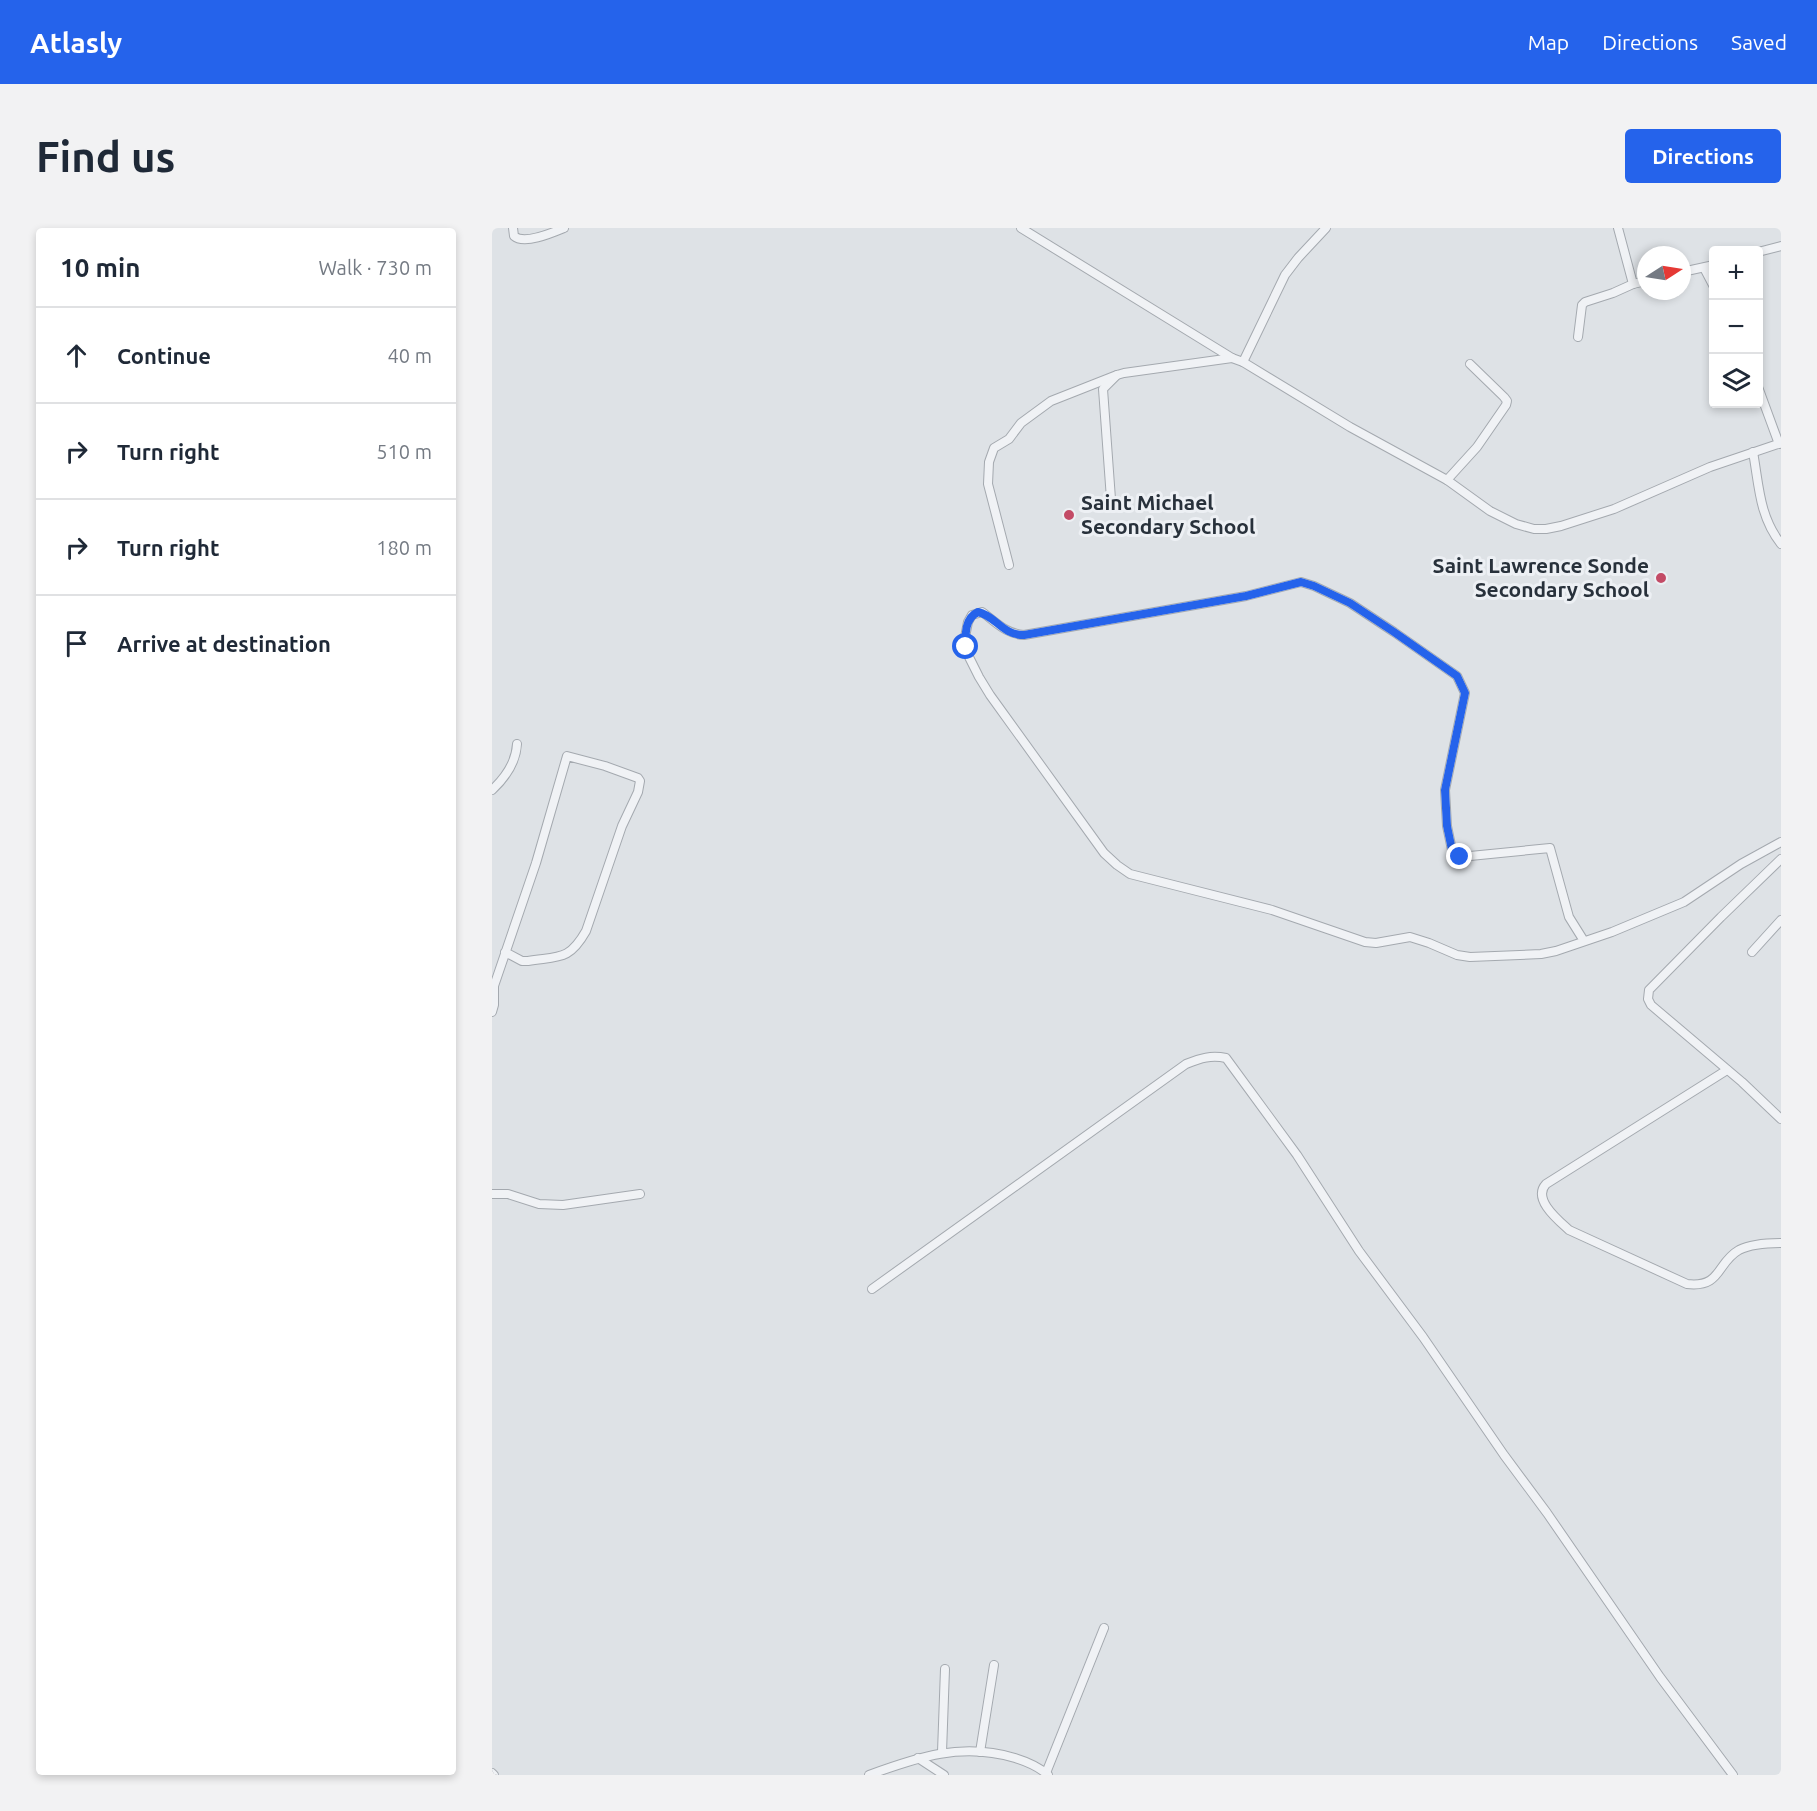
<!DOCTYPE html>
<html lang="en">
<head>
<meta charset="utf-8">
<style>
	:root { --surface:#fff; --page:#f2f2f3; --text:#1f2937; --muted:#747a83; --line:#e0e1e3; --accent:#2563eb }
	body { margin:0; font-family:Ubuntu,sans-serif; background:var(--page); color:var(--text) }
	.controls { position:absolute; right:18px; top:18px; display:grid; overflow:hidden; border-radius:6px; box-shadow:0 3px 9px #0003 }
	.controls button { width:54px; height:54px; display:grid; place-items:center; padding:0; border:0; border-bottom:2px solid var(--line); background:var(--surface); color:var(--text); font:30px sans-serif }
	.compass { position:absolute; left:1145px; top:18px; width:54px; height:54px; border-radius:50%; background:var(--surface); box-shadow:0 3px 9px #0003; rotate:78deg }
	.stop { position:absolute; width:18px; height:18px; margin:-14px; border:4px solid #2563eb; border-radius:50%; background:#fff }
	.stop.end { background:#2563eb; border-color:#fff; box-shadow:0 2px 6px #0008 }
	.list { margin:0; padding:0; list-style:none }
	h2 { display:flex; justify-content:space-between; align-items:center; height:78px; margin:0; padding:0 24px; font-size:26px }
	h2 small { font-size:20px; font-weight:400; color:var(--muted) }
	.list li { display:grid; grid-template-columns:39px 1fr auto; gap:18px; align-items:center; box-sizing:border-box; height:96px; padding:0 24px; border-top:2px solid var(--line) }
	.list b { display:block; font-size:22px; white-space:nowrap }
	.list em { font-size:20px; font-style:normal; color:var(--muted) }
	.icon { flex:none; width:33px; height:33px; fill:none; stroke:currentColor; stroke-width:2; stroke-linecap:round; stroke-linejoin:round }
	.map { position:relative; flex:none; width:1289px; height:1547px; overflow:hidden; border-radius:6px }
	header { display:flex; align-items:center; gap:36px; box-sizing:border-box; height:84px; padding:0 30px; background:var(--accent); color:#fff }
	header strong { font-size:28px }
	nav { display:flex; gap:33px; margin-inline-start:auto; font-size:21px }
	.intro { display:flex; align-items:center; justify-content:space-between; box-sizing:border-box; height:144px; padding:0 36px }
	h1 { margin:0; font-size:42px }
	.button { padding:15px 27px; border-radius:6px; background:var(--accent); color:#fff; font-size:21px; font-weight:700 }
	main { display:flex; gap:36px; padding:0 36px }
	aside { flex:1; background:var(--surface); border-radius:6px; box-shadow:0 3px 9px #0003 }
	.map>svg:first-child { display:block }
</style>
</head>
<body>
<header>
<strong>Atlasly</strong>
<nav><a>Map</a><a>Directions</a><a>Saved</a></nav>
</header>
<div class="intro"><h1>Find us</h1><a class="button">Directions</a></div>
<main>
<aside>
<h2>10 min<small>Walk · 730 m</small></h2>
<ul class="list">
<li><svg class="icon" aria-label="ahead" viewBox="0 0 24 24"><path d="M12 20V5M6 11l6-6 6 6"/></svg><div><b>Continue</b></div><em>40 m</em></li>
<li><svg class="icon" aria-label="right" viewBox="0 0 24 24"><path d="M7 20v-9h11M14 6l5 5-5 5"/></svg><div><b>Turn right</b></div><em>510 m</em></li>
<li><svg class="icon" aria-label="right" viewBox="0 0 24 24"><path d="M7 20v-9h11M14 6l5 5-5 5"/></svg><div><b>Turn right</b></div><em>180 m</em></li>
<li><svg class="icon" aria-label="arrive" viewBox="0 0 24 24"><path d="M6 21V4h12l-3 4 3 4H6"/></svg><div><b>Arrive at destination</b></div></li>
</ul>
</aside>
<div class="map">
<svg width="1289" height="1547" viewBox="0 0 1289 1547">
	<rect width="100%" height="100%" fill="#dee2e6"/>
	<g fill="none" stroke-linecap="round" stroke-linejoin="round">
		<g stroke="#a4a9af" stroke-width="10">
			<g id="minor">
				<path d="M21,0L22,8C32,17 60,5 72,0"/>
				<polyline points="529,0 740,130 751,134 858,199 955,252 998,283 1024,296 1042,301 1054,301 1069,298 1122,281 1218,239 1289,215"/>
				<polyline points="1126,0 1141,56"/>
				<polyline points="1266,24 1289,18"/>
				<polyline points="1212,40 1222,59"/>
				<polyline points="1190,44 1222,37"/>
				<polyline points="1086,109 1090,77 1093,74 1121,65 1141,56 1154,53"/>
				<polyline points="751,134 793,47 806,30 834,0"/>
				<polyline points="1266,159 1287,216"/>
				<path d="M1261,224C1267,257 1267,288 1289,316"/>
				<polyline points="955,252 985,219 1014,177 1015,173 1012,169 978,136"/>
				<polyline points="619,271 611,161 625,147 632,145 740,130"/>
				<polyline points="517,337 496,256 497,234 502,220 517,211 529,195 559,173 625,147"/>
				<path d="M0,562C14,549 24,534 25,516"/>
				<polyline points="1289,631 1229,689 1157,762 1156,771 1159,777 1250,854 1289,891"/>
				<path d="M1092,713L1077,689L1058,620L968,629L960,622L955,598L953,562L973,465L965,448L902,404L858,375L822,358L809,354L754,368L532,407C514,406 504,394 490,384L480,387L476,394L473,409L476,427L487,449L498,467L612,625L625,637L638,646L780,682L873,714L884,715L918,709L937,715L965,727L978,729L1049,726L1064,723L1120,704L1192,674L1249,636L1289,614"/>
				<polyline points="1260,724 1289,692"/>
				<path d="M0,784L2,777V758L44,635L75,528L113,538L146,550L148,553L146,564L130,598L94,703C77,733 67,728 36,733H30L13,724"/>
				<path d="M1235,842L1054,956C1040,971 1066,992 1077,1002L1195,1056C1230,1060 1224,1035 1247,1022C1259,1016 1276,1015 1289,1015"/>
				<polyline points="0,966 16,966 47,976 71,977 148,966"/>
				<path d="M380,1061L694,836C709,830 719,827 734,830L805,927L867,1023L931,1109L1012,1227L1055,1285L1168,1449L1241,1547"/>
				<polyline points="450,1524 453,1441"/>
				<polyline points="488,1524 502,1437"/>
				<polyline points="426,1530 452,1547"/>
				<polyline points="0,1545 2,1547"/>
				<polyline points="554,1545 612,1400"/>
				<path d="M377,1547C426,1529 470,1514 523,1530C536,1534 546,1538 556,1547"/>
			</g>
		</g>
		<use href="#minor" stroke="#f0f2f5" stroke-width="8"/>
	</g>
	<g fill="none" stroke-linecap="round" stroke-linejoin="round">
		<path stroke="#2563eb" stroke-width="8" d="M474,419C473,406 473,390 486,384C504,388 510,407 532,407L754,368L809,354L822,358L858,375L902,404L965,448L973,465L953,562L955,598L960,622L964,627L968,629"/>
	</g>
	<g fill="#c34b66" stroke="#edf0f4" stroke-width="2">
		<circle cx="577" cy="287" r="6"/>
		<circle cx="1169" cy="350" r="6"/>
	</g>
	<g text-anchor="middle" stroke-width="6" stroke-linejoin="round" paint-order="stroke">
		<g font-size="21" font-weight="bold" fill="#28313b" stroke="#edf0f4" text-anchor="start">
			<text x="589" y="282">Saint Michael<tspan x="589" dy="24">Secondary School</tspan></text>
			<text x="1157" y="345" text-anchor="end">Saint Lawrence Sonde<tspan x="1157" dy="24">Secondary School</tspan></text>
		</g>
	</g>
</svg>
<div class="controls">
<button>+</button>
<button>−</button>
<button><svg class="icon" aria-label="layers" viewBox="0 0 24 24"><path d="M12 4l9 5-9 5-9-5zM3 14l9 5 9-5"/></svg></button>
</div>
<svg class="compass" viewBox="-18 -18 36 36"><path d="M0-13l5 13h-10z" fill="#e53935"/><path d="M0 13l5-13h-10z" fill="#747a83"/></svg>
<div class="stop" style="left:474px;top:419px"></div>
<div class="stop end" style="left:968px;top:629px"></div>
</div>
</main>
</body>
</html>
